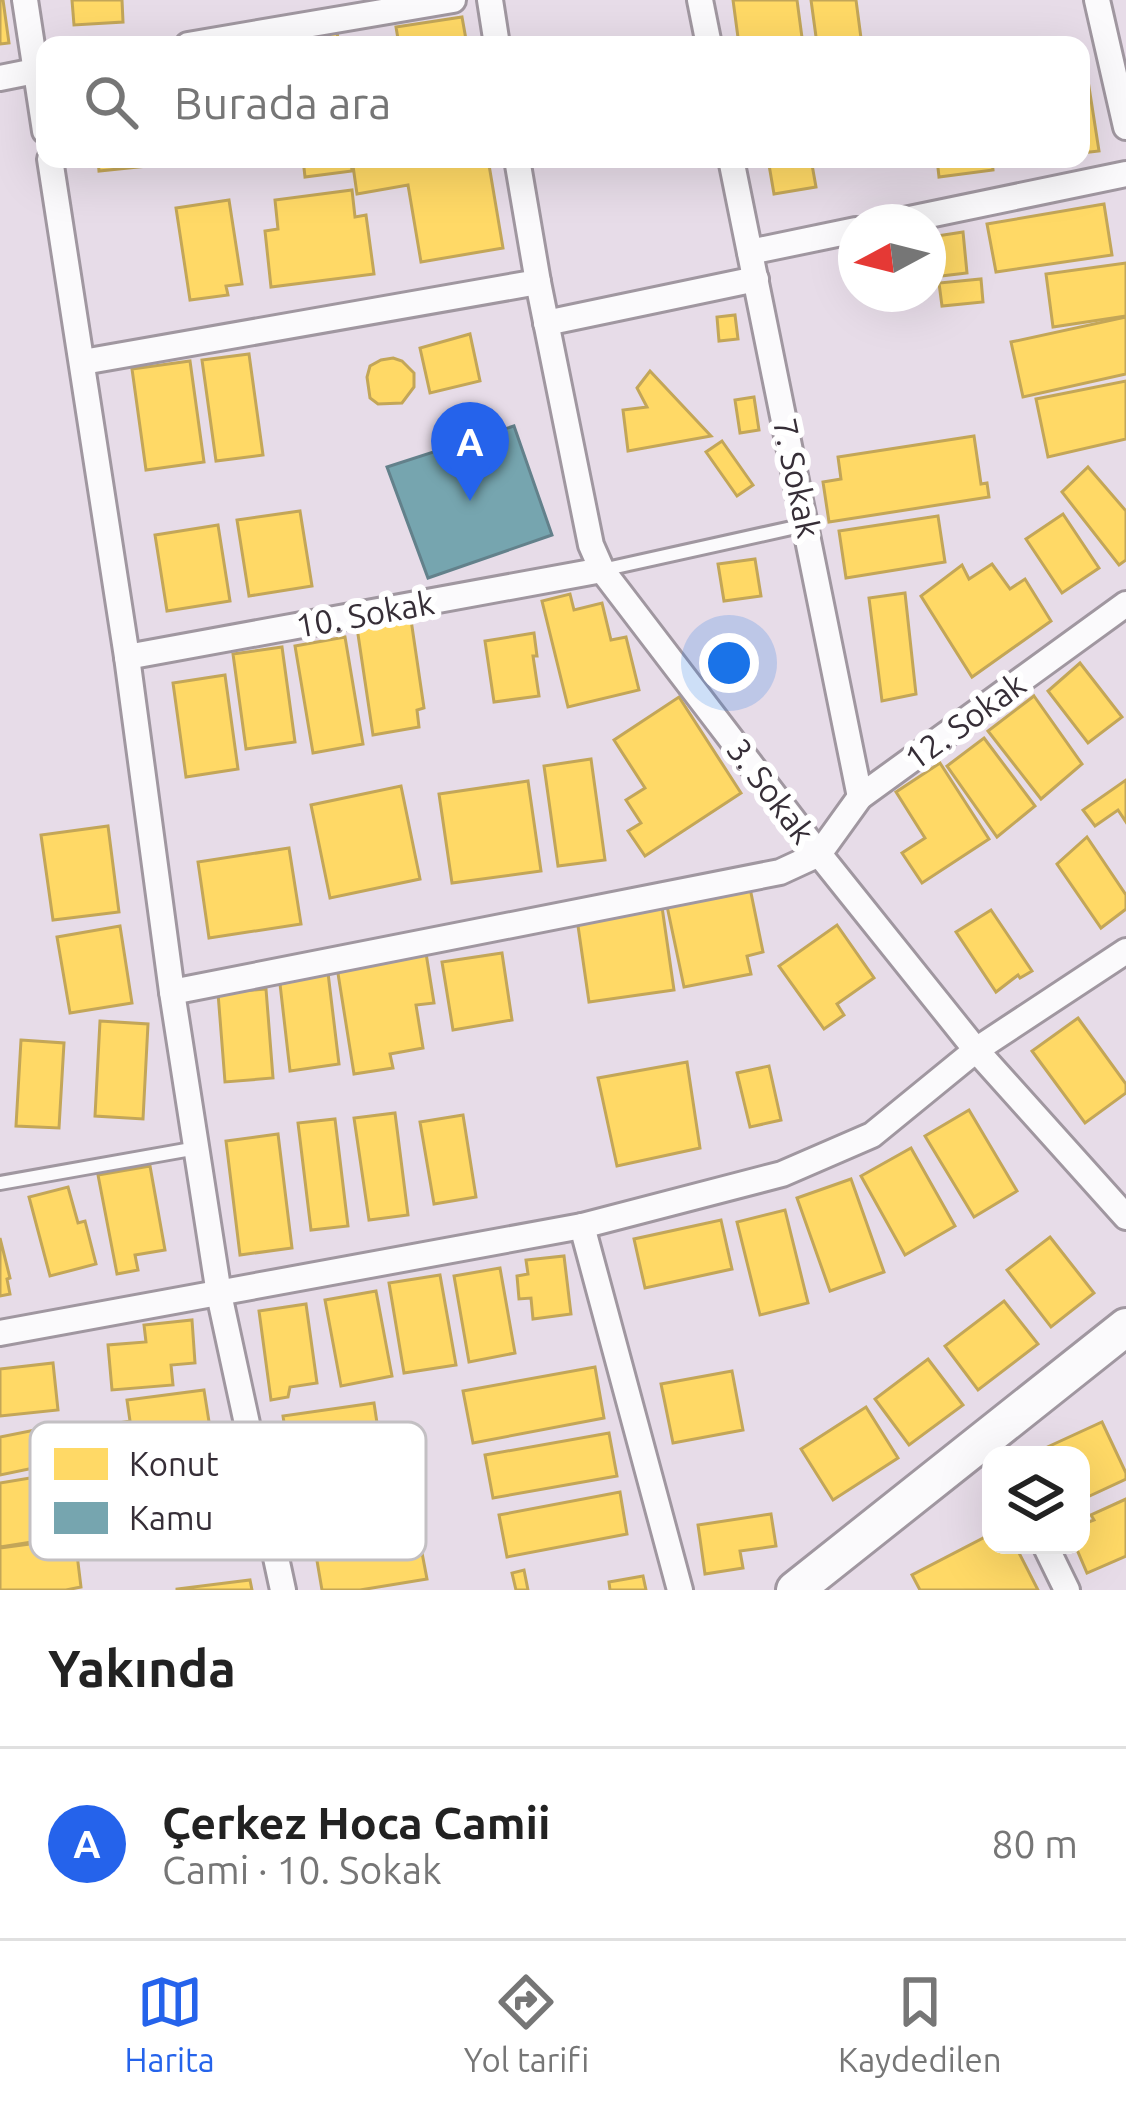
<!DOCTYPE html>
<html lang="tr">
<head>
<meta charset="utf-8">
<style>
	:root { --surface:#fff; --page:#f6f6f6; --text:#222; --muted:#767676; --line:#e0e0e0; --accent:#2563eb }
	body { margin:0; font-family:Ubuntu,sans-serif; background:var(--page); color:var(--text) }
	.controls { position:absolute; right:36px; bottom:36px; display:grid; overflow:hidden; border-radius:24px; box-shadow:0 12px 48px #0002 }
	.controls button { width:108px; height:108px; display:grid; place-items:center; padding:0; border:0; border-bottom:3px solid var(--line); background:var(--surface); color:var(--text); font:60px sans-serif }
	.compass { position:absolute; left:838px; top:204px; width:108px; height:108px; border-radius:50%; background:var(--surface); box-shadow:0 12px 48px #0002; rotate:263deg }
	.you { position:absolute; left:729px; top:663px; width:42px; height:42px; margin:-30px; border:9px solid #fff; border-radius:50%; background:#1a73e8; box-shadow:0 0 0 18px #1a73e833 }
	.badge { display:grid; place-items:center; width:78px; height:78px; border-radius:50%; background:var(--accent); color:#fff; font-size:39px; font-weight:700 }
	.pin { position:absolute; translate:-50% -99px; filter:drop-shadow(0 3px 6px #0008) }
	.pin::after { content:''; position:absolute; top:63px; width:42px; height:36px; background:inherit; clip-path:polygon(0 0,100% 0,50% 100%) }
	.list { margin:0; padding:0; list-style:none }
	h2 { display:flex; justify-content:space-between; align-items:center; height:156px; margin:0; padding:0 48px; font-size:51px }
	h2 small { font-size:39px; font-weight:400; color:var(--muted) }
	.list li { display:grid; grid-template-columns:78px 1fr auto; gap:36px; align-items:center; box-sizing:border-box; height:192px; padding:0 48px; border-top:3px solid var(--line) }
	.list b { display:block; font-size:45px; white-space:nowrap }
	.list p { margin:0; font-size:39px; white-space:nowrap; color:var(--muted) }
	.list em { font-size:39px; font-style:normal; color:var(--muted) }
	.icon { flex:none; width:66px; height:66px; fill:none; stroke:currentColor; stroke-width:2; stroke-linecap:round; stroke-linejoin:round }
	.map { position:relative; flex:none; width:1126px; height:1590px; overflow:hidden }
	.search { position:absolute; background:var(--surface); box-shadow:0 12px 48px #0002; left:36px; right:36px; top:36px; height:132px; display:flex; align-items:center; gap:30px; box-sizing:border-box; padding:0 42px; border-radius:24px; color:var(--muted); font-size:45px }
	.sheet { height:348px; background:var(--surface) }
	nav { display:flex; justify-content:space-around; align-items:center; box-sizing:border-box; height:168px; border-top:3px solid var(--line); background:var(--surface); font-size:33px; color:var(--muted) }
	nav a { display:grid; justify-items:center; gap:6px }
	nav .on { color:var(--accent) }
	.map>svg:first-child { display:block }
</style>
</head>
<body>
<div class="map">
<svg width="1126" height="1590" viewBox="0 0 1126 1590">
	<rect width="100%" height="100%" fill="#e7dce8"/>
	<g fill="#ffd966" stroke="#c3a658" stroke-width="3">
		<polygon points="0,0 3,0 9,43 0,44"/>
		<polygon points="72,0 122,0 123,22 74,25"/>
		<polygon points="733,0 797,0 803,45 739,45"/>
		<polygon points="811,0 856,0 861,38 817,44"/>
		<polygon points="462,17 467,45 399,45 396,27"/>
		<polygon points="337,32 339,45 284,45 283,40"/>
		<polygon points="1084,55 1099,151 1081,153 1081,56"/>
		<polygon points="98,159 157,159 158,165 99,171"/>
		<polygon points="303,159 351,159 352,171 305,177"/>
		<polygon points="395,159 488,159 503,248 421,262 408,185 357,194 353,166"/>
		<polygon points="768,159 811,159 816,187 774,194"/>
		<polygon points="937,159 992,159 993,170 939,177"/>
		<polygon points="352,190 355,217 366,215 374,274 271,287 265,231 278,229 275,200"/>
		<polygon points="229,200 242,284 226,286 228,295 190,300 176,208"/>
		<polygon points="1104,204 1112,255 996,272 987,224"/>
		<polygon points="963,232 967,273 941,276 937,236"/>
		<polygon points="1126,263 1126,316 1053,327 1046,274"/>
		<polygon points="981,279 983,302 942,306 939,283"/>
		<polygon points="735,315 738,339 719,341 717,317"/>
		<polygon points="1126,317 1126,374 1023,397 1011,342"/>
		<polygon points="470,334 480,381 430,393 420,348"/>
		<polygon points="249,354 263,455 216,461 202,360"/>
		<polygon points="393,358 402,361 414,373 414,387 402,403 378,404 370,398 367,377 370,366 381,360"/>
		<polygon points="190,361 204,462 146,470 132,369"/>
		<polygon points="650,371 711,436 628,451 623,410 647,407 637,388"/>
		<polygon points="1126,381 1126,439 1048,457 1036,399"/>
		<polygon points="754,397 759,430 740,433 735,400"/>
		<polygon points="974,436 981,484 987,483 989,497 829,522 823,482 841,479 838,457"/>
		<polygon points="722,441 753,485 737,496 706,452"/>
		<polygon points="1088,467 1126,511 1126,560 1119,565 1062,492"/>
		<polygon points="300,511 312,586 249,596 237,520"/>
		<polygon points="1063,514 1099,568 1062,593 1026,539"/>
		<polygon points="938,516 945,562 846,578 839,531"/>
		<polygon points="218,525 230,601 167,611 155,535"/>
		<polygon points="755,559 761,596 724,601 718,564"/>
		<polygon points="992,564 1010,589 1025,579 1051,621 972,677 921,596 962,565 969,579"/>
		<polygon points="905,593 916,694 882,701 869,598"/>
		<polygon points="570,594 574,610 602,603 611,640 626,637 639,690 568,707 542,601"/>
		<polygon points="410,613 424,708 417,710 419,727 373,735 356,621"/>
		<polygon points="534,633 537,656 533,656 539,696 494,702 485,641"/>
		<polygon points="345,637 363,744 313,753 295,646"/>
		<polygon points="282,647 295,742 246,749 233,654"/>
		<polygon points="1080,663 1122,717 1088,743 1048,691"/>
		<polygon points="225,675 238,769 186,777 173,683"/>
		<polygon points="1034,696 1082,764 1041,799 988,731"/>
		<polygon points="679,697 741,793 645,856 628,831 641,823 626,800 645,788 614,740"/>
		<polygon points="984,738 1035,806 997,837 947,766"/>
		<polygon points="591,759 605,860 558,866 544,766"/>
		<polygon points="940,763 989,839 922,883 902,853 925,838 896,792"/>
		<polygon points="1126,780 1126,822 1118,810 1095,826 1083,810"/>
		<polygon points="528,781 541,871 452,883 439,794"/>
		<polygon points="401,786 420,879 330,898 311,805"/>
		<polygon points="108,826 119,912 53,920 41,835"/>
		<polygon points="1087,837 1126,895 1126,909 1101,928 1057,864"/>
		<polygon points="289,848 301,924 209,938 198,862"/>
		<polygon points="750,888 763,952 747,956 751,974 684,987 667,906"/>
		<polygon points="662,907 674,990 589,1002 577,919"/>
		<polygon points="991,910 1032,971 1020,978 1018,975 996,992 956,932"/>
		<polygon points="837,925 874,978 837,1004 844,1015 824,1029 779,966"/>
		<polygon points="120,926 132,1003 70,1013 57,937"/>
		<polygon points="425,947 434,1003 416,1005 423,1048 390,1054 393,1068 354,1074 336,961"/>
		<polygon points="502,953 512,1020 453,1030 442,962"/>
		<polygon points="328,973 339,1064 290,1071 280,984"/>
		<polygon points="266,989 273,1078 225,1082 218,993"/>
		<polygon points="1078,1018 1126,1084 1126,1093 1085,1123 1032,1051"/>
		<polygon points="100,1021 148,1024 143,1119 95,1116"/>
		<polygon points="21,1040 64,1043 59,1128 16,1126"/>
		<polygon points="687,1062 700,1148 617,1166 598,1078"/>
		<polygon points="769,1066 781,1120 750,1127 737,1073"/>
		<polygon points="969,1110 1017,1191 974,1217 925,1136"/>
		<polygon points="395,1113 408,1215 369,1220 354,1118"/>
		<polygon points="463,1115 476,1197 434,1204 420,1122"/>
		<polygon points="335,1119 348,1226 311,1230 298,1123"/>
		<polygon points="278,1134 292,1248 240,1255 226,1141"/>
		<polygon points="911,1148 955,1226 905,1255 861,1176"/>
		<polygon points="150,1166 165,1250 135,1255 138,1270 117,1274 98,1175"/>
		<polygon points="851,1179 884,1272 830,1291 797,1198"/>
		<polygon points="68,1187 78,1223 85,1221 96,1264 50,1276 29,1197"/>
		<polygon points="785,1210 808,1303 760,1315 737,1222"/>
		<polygon points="721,1220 732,1269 645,1288 634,1239"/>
		<polygon points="1050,1237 1094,1293 1051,1327 1007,1270"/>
		<polygon points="0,1238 10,1278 7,1279 10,1294 0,1296"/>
		<polygon points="564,1256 571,1314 533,1319 531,1298 519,1299 517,1276 528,1274 526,1260"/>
		<polygon points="500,1268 515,1353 469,1362 454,1276"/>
		<polygon points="440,1275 456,1365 404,1373 389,1283"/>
		<polygon points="376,1291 392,1376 341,1386 325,1300"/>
		<polygon points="1004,1301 1038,1344 978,1390 945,1346"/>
		<polygon points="306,1304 317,1383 290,1387 288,1397 271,1400 259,1311"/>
		<polygon points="192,1320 195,1363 171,1365 173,1385 112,1390 108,1345 146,1342 144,1325"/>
		<polygon points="928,1359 963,1405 909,1445 875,1399"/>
		<polygon points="53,1363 58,1410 0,1416 0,1369"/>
		<polygon points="595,1367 604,1418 473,1443 463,1391"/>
		<polygon points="732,1371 743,1430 673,1443 661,1384"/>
		<polygon points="204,1390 213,1447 125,1460 119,1423 130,1421 127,1400"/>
		<polygon points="374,1403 382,1456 291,1469 283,1416"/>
		<polygon points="866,1407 898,1458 833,1500 801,1449"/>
		<polygon points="1102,1422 1126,1473 1126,1479 1081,1500 1081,1455 1030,1455"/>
		<polygon points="60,1425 67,1461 0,1475 0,1437"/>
		<polygon points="609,1433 617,1476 493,1498 485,1455"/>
		<polygon points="66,1472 76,1535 0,1547 0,1483"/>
		<polygon points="620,1492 627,1534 507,1557 499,1515"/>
		<polygon points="1126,1499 1126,1556 1087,1573 1075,1545 1081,1545 1081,1525 1094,1520 1091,1515"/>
		<polygon points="771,1514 776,1546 740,1551 743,1568 705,1574 698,1525"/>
		<polygon points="991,1534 991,1545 1015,1545 1038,1590 920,1590 912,1575"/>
		<polygon points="419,1537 427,1579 360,1590 322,1590 316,1555"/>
		<polygon points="75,1538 81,1587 66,1590 0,1590 0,1548"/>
		<polygon points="524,1570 528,1590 516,1590 512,1573"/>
		<polygon points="643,1576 646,1590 610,1590 609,1582"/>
		<polygon points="250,1580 252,1590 177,1590 177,1589"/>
	</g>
	<polygon fill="#76a5af" stroke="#63818b" stroke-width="3" points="514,426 552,535 428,578 387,467"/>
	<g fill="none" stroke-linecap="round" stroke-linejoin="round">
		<g stroke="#a097a0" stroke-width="18">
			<g id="lane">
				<polyline points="602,570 805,525"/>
				<polyline points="0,1183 197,1148"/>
			</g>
		</g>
		<g stroke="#a097a0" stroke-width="30">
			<g id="street">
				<polyline points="25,0 45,131"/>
				<polyline points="490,0 497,45"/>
				<polyline points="700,0 709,45"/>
				<polyline points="1097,0 1126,127"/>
				<polyline points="188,45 453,0"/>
				<polyline points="0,78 45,69"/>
				<polyline points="50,159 127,657 172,992 219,1294 283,1590"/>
				<polyline points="517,159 538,282 591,545 602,570 819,854 976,1050 1126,1217"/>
				<polyline points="731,159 860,797"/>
				<polyline points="895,222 1126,174"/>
				<polyline points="750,252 856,230"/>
				<polyline points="546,323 756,279"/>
				<polyline points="83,362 538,282"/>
				<polyline points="127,657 602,570"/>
				<polyline points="172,992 780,872 819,854 860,797 1126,604"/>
				<polyline points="582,1226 680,1590"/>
				<polyline points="0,1333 582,1226 782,1174 872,1135 976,1050 1126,951"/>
				<polyline points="1045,1545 1067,1590"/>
			</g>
		</g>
		<g stroke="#a097a0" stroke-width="42">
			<polyline id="secondary" points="795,1590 1126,1327"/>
		</g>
		<use href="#lane" stroke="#fbfafc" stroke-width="12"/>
		<use href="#street" stroke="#fbfafc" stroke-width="24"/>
		<use href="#secondary" stroke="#fbfafc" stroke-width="36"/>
	</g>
	<g text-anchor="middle" stroke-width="12" stroke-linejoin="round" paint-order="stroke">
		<g font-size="33" fill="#362e37" stroke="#fff">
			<text transform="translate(797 478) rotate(78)" y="12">7. Sokak</text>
			<text transform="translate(365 614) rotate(-10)" y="12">10. Sokak</text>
			<text transform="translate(965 721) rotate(-36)" y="12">12. Sokak</text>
			<text transform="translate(771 791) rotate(53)" y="12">3. Sokak</text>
		</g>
	</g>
	<rect x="30" y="1422" width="396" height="138" rx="18" fill="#fff" stroke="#c3c0c3" stroke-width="3"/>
	<rect x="54" y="1448" width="54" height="32" fill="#ffd966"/>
	<rect x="54" y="1502" width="54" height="32" fill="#76a5af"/>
	<g font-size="33" fill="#362e37">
		<text x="129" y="1476">Konut</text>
		<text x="129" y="1530">Kamu</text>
	</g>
</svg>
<div class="controls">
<button><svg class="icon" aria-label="layers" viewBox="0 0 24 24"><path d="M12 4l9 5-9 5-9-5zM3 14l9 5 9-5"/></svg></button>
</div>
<svg class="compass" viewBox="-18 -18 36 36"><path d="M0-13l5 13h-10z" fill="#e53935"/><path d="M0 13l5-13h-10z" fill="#767676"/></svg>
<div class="you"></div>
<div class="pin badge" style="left:470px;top:501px">A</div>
<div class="search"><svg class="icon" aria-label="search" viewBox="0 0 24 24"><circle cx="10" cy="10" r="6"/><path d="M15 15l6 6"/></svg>Burada ara</div>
</div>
<section class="sheet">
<h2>Yakında<small></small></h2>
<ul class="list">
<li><span class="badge">A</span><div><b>Çerkez Hoca Camii</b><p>Cami · 10. Sokak</p></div><em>80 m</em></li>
</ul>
</section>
<nav>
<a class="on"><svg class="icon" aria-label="map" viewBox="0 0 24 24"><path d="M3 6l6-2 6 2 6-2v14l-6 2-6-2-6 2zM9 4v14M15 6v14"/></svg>Harita</a>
<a><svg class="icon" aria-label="directions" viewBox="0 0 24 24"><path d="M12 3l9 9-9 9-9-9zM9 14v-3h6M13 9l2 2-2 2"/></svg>Yol tarifi</a>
<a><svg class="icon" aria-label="saved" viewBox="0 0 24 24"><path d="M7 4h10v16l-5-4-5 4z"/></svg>Kaydedilen</a>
</nav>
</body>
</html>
